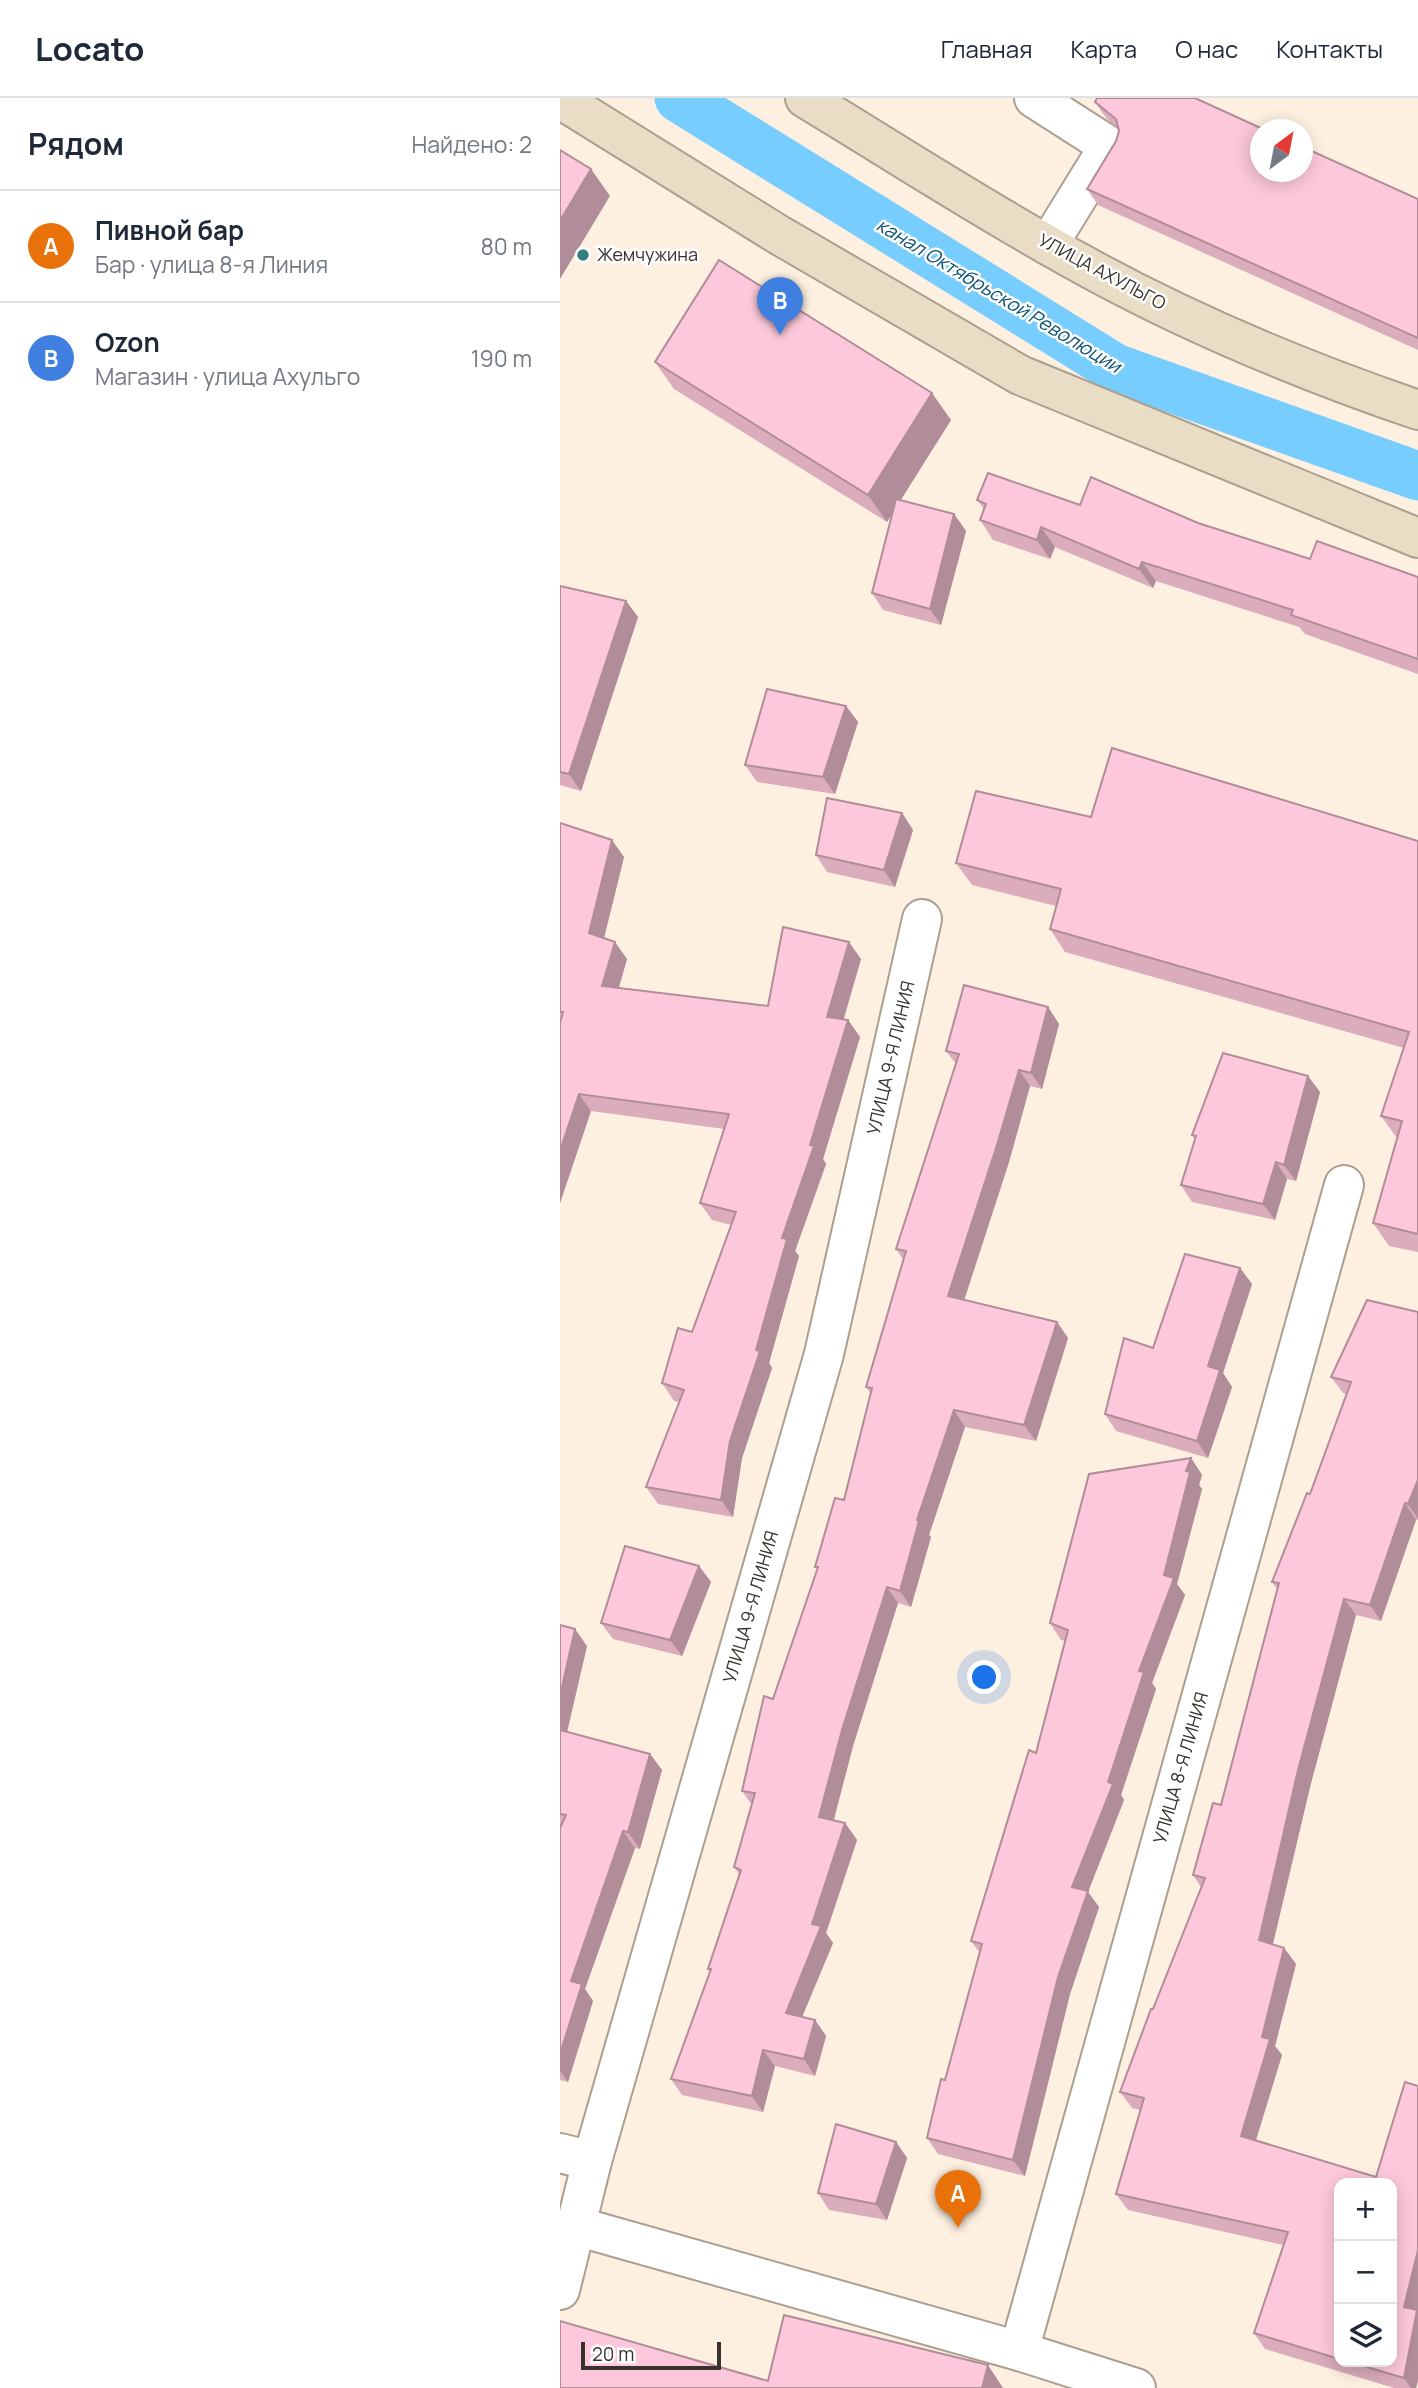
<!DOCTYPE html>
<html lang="ru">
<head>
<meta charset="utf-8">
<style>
	:root { --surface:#fff; --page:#f6f6f7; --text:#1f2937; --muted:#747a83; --line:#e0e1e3; --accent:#357e80 }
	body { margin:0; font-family:Manrope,sans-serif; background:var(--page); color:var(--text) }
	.controls { position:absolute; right:21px; bottom:21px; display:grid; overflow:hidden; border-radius:14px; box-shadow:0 4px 18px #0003 }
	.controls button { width:63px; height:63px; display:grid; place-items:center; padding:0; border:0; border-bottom:2px solid var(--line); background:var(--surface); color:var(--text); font:35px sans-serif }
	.compass { position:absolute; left:690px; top:21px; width:63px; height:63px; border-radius:50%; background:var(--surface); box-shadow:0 4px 18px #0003; rotate:32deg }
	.scale { position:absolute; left:21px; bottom:18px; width:140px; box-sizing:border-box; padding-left:7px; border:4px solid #37322c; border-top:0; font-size:19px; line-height:24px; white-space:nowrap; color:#37322c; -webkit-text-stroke:5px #fff; paint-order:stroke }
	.you { position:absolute; left:425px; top:1580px; width:24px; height:24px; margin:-18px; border:5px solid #fff; border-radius:50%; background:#1a73e8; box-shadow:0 0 0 10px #1a73e833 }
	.badge { display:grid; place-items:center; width:46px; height:46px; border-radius:50%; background:var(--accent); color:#fff; font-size:23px; font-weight:700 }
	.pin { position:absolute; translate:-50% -58px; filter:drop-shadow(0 2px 4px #0008) }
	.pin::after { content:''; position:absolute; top:37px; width:24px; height:21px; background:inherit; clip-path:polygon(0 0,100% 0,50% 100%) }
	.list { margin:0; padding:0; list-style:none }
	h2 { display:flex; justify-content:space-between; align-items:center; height:91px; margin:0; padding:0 28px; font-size:30px }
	h2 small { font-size:23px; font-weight:400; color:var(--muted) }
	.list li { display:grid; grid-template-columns:46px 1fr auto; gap:21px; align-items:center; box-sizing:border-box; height:112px; padding:0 28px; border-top:2px solid var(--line) }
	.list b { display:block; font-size:26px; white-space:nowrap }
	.list p { margin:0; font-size:23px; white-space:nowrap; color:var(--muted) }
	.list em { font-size:23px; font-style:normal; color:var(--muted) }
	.icon { flex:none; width:38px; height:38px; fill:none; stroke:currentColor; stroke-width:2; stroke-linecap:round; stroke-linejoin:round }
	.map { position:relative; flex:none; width:858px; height:2290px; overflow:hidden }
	header { display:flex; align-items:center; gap:42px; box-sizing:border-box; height:98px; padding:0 35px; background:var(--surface); border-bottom:2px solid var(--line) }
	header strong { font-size:33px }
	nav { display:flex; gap:38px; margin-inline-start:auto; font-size:24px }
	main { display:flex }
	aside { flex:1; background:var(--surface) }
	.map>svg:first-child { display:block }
</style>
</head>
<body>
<header>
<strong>Locato</strong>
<nav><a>Главная</a><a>Карта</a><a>О нас</a><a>Контакты</a></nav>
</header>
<main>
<aside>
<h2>Рядом<small>Найдено: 2</small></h2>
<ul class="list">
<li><span class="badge" style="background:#e8710a">A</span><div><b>Пивной бар</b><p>Бар · улица 8-я Линия</p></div><em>80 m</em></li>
<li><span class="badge" style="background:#3f7fe0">B</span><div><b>Ozon</b><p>Магазин · улица Ахульго</p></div><em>190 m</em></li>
</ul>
</aside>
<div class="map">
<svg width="858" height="2290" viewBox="0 0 858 2290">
	<rect width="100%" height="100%" fill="#fef0e0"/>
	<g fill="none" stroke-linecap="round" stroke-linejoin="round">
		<polyline stroke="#77cdfe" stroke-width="49" points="119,0 555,270 858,378"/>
		<g stroke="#ab9f90" stroke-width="42">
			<g id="street">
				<polyline points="474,0 549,48 488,147"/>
				<polyline points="0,2055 32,2063"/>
				<polyline points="16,2128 459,2253 576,2290"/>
				<polyline points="0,2192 32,2063 264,1256 362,821"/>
				<polyline points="459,2253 784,1087"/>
			</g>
		</g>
		<g stroke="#ab9f90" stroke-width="42">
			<g id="secondary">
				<path d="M245,0C336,55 425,113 518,164C626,224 741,272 858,312"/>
				<polyline points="0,1 219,137 460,277 858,440"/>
			</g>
		</g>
		<use href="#street" stroke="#fff" stroke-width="38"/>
		<use href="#secondary" stroke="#e9ddc6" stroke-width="38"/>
	</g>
	<g fill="#daacbc" fill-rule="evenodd">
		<polygon points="535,4 858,101 858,252 538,107 527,91 556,43 559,33 558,30 547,21"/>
		<polygon points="95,264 391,322 340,402 394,416 406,433 381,527 323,512 312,495 333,414 327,424 114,291"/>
		<polygon points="417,402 520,407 638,425 750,461 858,479 858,576 745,536 739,529 596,483 593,490 495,449 490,461 433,442 420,422 424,411"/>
		<polygon points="0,488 66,503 78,519 21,693 0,687"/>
		<polygon points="286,608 298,624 275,696 197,684 185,667"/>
		<polygon points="342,715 353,732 335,789 267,774 256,757"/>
		<polygon points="531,719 858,743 858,1154 829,1148 813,1125 837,1040 821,1018 844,950 505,854 490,831 496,808 412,787 396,765"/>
		<polygon points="0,725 64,759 44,840 67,861 59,890 208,908 301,861 284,921 288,922 300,939 263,1061 266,1066 235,1153 239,1158 209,1265 212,1270 182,1360 173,1419 98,1406 86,1389 119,1304 114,1303 102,1285 132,1234 171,1127 152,1122 140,1105 164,1031 31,1013 0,1105"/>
		<polygon points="488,909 499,926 482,991 470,988 449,1064 404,1202 497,1224 508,1240 476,1343 405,1329 369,1437 371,1439 351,1509 338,1505 293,1648 274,1722 285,1725 297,1742 266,1835 273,1845 242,1919 255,1922 266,1938 255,1978 215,1968 203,2014 122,1997 111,1981 150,1874 148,1871 179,1776 174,1769 192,1707 182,1693 257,1471 255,1469 284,1402 311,1296 306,1289 343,1161 336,1151 396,966 386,953"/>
		<polygon points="760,994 736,1083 727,1081 715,1122 632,1104 621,1087 635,1042 632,1037"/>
		<polygon points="680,1170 692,1186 663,1275 672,1289 648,1360 556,1333 545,1316 593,1250"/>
		<path d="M858,1214V1422H856L821,1523L796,1517L750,1689L713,1846L724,1850L736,1866L715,1948L722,1957L696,2043L816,2079L858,1988V2282L856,2290H834L705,2251L694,2235L723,2147L568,2112L556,2096L580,2012L572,2010L560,1994L641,1789L633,1777L661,1707L717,1491L712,1484L750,1396L786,1296L783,1295L771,1279ZM779,2085L832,2264H779Z"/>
		<polygon points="631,1360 642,1377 639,1387 642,1391 617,1486 625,1497 592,1585 596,1591 561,1697 564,1702 528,1794 539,1809 510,1896 465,2078 378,2056 367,2040 385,1982 420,1855 411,1843 476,1655 505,1543 501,1542 490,1525"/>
		<polygon points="139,1468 151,1484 122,1558 53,1541 41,1525"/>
		<polygon points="0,1527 27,1548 7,1634 90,1656 102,1672 80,1751 75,1750 25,1891 33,1903 8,1984 0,1982"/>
		<polygon points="336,2044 347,2060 327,2122 269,2112 258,2095"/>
	</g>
	<g fill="#b18c99">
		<polygon points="31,71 50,98 0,181 0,123"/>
		<polygon points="372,295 391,322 327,424 308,397"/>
		<polygon points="394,416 406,433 381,527 370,511"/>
		<polygon points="481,429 495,449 490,461 477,442"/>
		<polygon points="582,464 596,483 593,490 579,471"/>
		<polygon points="66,503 78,519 21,693 9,676"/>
		<polygon points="286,608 298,624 275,696 263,679"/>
		<polygon points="342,715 353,732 335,789 324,772"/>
		<polygon points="52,742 64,759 41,852 29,835"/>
		<polygon points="55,844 67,861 54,905 42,888"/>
		<polygon points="289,844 301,861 279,936 267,919"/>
		<polygon points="488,909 499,926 482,991 471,975"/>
		<polygon points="288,922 300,939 263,1061 266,1066 235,1153 239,1158 209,1265 212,1270 182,1360 173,1419 161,1402 170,1343 196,1252 222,1140"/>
		<polygon points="459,972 470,988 449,1064 400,1215 388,1198"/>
		<polygon points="748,978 760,994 736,1083 724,1067"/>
		<polygon points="19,996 31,1013 0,1105 0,1053"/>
		<polygon points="716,1064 727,1081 715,1122 703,1106"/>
		<polygon points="680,1170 692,1186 663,1275 672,1289 648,1360 637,1343 648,1268"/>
		<polygon points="497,1224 508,1240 476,1343 464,1327"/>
		<polygon points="394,1312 405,1329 369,1437 371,1439 351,1509 340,1493 357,1422"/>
		<polygon points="631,1360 642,1377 639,1387 642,1391 617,1486 625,1497 592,1585 596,1591 561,1697 564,1702 528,1794 539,1809 510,1896 465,2078 453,2062 512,1789 548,1684 604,1477 626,1373"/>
		<polygon points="858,1382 858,1421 848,1406"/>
		<polygon points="845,1405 856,1422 821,1523 810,1507"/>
		<polygon points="139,1468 151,1484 122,1558 110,1542"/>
		<polygon points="327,1489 338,1505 293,1648 270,1735 259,1719 282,1632"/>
		<polygon points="784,1501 796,1517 750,1689 710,1858 699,1842 738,1672"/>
		<polygon points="15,1531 27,1548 6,1638 0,1630 0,1598"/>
		<polygon points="90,1656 102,1672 80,1751 68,1734"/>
		<polygon points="285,1725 297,1742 266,1835 273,1845 237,1931 226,1915 252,1826"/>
		<polygon points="63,1733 75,1750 25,1891 33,1903 8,1984 0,1973 0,1956 11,1883"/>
		<polygon points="724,1850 736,1866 715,1948 722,1957 692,2054 681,2038 702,1939"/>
		<polygon points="255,1922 266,1938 255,1978 244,1961"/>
		<polygon points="203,1952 215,1968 203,2014 192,1998"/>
		<polygon points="336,2044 347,2060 327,2122 316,2106"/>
		<polygon points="858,2152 858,2282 856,2290 851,2290 844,2280 844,2209"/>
		<polygon points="428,2267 443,2290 422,2290"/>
	</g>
	<g fill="#fdc8db" stroke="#b18c99" stroke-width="2">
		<polygon points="537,0 635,0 705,32 701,32 701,74 743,74 743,49 858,101 858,240 527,91 556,43 559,33 556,21 535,4"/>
		<polygon points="0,52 31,71 0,123"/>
		<polygon points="159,162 372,295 308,397 95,264"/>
		<polygon points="428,375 520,407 531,379 638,425 750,461 757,443 858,479 858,561 731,517 733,512 582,464 579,471 481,429 477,442 420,422 426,406 417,402"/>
		<polygon points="336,401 394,416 370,511 312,495"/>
		<polygon points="0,488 66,503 9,676 0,674"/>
		<polygon points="207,591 286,608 263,679 185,667"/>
		<polygon points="552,650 858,743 858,1136 813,1125 842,1023 821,1018 849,934 490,831 501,791 396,765 416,693 531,719"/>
		<polygon points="267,700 342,715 324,772 256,757"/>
		<polygon points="0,725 52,742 29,835 55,844 42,888 208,908 223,829 289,844 267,919 288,922 250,1047 254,1048 222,1140 227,1141 196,1252 200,1253 170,1343 161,1402 86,1389 124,1292 102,1285 118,1230 132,1234 176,1114 140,1105 169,1016 19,996 0,1053 0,925 3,914 0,914"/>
		<polygon points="404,887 488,909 471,975 459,972 437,1047 388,1198 497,1224 464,1327 394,1312 357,1422 359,1423 340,1493 327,1489 282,1632 259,1719 285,1725 252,1826 261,1828 226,1915 255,1922 244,1961 203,1952 192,1998 111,1981 151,1871 148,1871 181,1772 174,1769 195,1695 182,1693 204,1598 213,1601 258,1469 255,1469 275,1400 284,1402 312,1290 306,1289 346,1153 336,1151 399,956 386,953"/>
		<polygon points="663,955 748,978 724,1067 716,1064 703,1106 621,1087 636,1038 632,1037"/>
		<polygon points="625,1156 680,1170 648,1268 660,1272 637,1343 545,1316 564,1240 593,1250"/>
		<polygon points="807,1202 858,1214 858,1382 848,1406 845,1405 810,1507 784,1501 738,1672 699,1842 724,1850 702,1939 710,1941 681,2038 816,2079 845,1984 858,1988 858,2152 844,2209 857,2212 844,2280 790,2264 832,2264 832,2085 779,2085 779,2261 694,2235 728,2134 556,2096 584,2000 560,1994 591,1911 593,1911 645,1780 633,1777 653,1705 661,1707 719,1485 712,1484 747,1395 750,1396 791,1284 771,1279"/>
		<polygon points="631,1360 626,1373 630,1374 604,1477 614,1480 579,1573 584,1574 548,1684 553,1686 512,1789 528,1793 498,1879 453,2062 367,2040 381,1981 385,1982 422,1846 411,1843 469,1652 476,1655 508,1532 490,1525 529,1376"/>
		<polygon points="65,1448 139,1468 110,1542 41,1525"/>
		<polygon points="0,1527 15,1531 0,1598"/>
		<polygon points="0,1632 90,1656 68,1734 63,1733 11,1883 22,1886 0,1956 0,1730 6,1717 0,1716"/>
		<polygon points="276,2026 336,2044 316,2106 258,2095"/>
		<polygon points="224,2217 428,2267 422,2290 0,2290 0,2223 208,2283"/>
	</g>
	<circle fill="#357e80" stroke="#fff" stroke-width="2.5" cx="23" cy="157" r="7"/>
	<g text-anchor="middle" stroke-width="5" stroke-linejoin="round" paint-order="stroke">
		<g font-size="18" fill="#37322c" stroke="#fff" text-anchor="start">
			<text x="37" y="163">Жемчужина</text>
		</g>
		<g font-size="18" fill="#37322c" stroke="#fff">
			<text transform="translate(542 174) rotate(28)" y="6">УЛИЦА АХУЛЬГО</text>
			<text transform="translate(331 960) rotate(-77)" y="6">УЛИЦА 9-Я ЛИНИЯ</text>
			<text transform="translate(191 1509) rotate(-74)" y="6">УЛИЦА 9-Я ЛИНИЯ</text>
			<text transform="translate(621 1670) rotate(-74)" y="6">УЛИЦА 8-Я ЛИНИЯ</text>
		</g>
		<g font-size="19" font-style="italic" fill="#0b5171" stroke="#fff">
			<text transform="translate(439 197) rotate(31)" y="7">канал Октябрьской Революции</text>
		</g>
	</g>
</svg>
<div class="controls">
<button>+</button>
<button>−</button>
<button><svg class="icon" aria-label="layers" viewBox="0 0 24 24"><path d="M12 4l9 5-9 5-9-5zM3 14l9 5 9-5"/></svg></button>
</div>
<svg class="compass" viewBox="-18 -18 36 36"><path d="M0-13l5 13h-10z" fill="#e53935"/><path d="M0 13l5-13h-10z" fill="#747a83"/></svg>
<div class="scale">20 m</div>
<div class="you"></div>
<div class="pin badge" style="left:398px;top:2130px;background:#e8710a">A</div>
<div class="pin badge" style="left:220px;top:237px;background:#3f7fe0">B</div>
</div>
</main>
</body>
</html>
